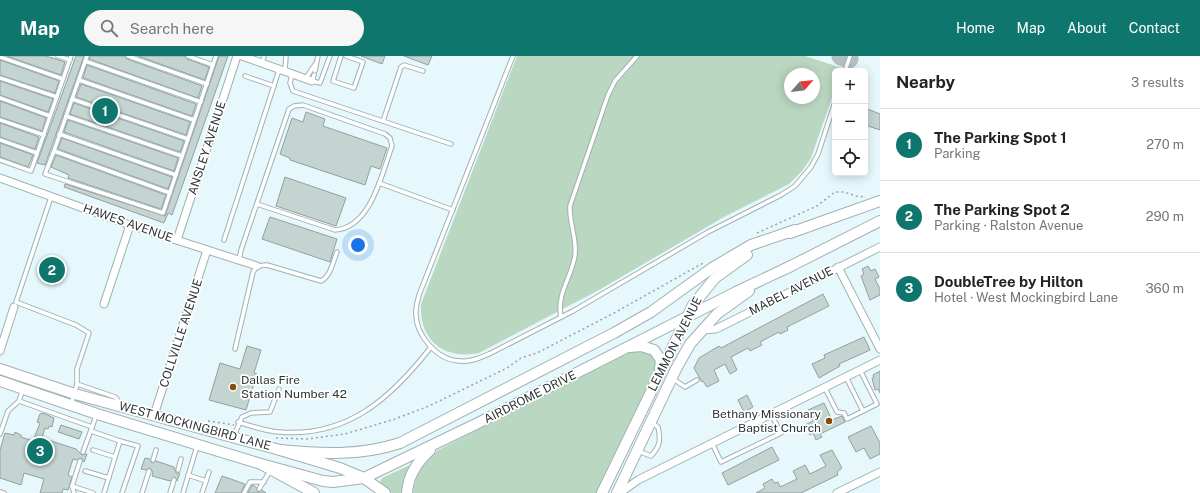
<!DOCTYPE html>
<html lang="en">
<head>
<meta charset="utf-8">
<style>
	:root { --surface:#fff; --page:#f6f6f6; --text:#222; --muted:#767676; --line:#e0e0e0; --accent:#0f766e }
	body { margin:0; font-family:"Public Sans",sans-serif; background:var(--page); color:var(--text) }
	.controls { position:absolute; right:12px; top:12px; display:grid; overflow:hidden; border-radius:6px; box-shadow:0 2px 10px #0003 }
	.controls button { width:36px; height:36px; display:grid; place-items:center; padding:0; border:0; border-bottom:1px solid var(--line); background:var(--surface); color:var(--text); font:20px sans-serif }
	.compass { position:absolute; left:784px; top:12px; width:36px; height:36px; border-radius:50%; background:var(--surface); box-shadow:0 2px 10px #0003; rotate:63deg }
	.you { position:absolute; left:358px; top:189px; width:14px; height:14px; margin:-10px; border:3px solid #fff; border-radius:50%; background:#1a73e8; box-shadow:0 0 0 6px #1a73e833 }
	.badge { display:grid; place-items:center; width:26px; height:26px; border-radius:50%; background:var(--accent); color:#fff; font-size:13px; font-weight:700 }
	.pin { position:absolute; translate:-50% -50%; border:2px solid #fff; box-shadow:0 1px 4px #0006 }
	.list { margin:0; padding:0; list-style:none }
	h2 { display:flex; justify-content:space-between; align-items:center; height:52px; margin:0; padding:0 16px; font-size:17px }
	h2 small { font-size:13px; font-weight:400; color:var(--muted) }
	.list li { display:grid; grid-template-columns:26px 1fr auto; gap:12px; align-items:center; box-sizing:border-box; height:72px; padding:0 16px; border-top:1px solid var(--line) }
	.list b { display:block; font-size:15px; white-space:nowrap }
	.list p { margin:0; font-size:13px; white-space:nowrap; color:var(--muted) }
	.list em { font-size:13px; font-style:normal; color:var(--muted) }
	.icon { flex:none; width:22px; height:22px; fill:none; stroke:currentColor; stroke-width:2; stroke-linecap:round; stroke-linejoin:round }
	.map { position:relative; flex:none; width:880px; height:437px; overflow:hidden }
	header { display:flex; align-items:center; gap:24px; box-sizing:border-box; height:56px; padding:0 20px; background:var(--accent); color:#fff }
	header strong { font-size:19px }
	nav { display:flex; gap:22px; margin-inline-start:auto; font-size:14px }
	.search { width:280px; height:36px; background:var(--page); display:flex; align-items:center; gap:10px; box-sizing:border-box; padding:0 14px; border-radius:22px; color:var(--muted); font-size:15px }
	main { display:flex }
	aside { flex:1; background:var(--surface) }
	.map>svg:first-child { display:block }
</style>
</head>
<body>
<header>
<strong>Map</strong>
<div class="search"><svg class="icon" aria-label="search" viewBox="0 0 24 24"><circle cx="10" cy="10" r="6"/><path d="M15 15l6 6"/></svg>Search here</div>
<nav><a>Home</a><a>Map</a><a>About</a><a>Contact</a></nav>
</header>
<main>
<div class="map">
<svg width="880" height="437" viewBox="0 0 880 437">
	<rect width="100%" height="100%" fill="#e7f8fc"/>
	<g fill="#bad7c1" fill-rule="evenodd">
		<path d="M517,0H805L842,12L841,15H835V33L811,102L802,115L789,128L724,161L599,234L479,297C444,304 419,285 421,248ZM790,18H814V42H790Z"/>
		<path d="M638,292L647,293L656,306L655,315L598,437H413C415,418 424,407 438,394Z"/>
		<polygon points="412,408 404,437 392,437 380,426 382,422"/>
	</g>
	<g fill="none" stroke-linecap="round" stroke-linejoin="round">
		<polyline stroke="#b2c0c4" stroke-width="19" points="841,0 849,3"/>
	</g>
	<g fill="#c4d4d1" stroke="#92a19e">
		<polygon points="7,0 46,0 65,6 61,19"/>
		<polygon points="76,0 84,0 45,109 37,107"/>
		<polygon points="90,0 125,0 127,3 202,30 198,42 89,3"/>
		<polygon points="138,0 185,0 187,3 209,11 205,24"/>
		<polygon points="219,0 228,0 172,159 168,157 164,167 64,131 65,128 165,160"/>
		<polygon points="361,0 385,0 382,8"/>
		<polygon points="404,0 432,0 428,9"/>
		<polygon points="0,4 59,25 55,37 0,19"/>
		<polygon points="87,9 196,48 192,60 83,22"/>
		<polygon points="0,25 53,43 48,56 0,39"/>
		<polygon points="81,28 190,66 186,79 76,41"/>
		<polygon points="0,45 46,62 42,75 0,61"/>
		<polygon points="74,47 184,85 180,96 70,58"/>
		<polygon points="865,52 880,58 880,74 865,69"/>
		<polygon points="306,56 325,63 323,70 387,92 380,113 371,110 365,129 290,104 290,102 280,98 292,62 303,66"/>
		<polygon points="68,64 178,102 174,115 64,76"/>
		<polygon points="0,67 39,81 35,93 0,81"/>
		<polygon points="62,82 172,121 168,133 58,93"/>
		<polygon points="0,87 33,99 28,111 0,101"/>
		<polygon points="56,99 166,139 161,153 68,122 69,119 51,111"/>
		<polygon points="285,121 346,142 336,170 276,150"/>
		<polygon points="270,161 337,183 330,206 262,183"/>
		<polygon points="868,210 871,215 875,213 879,221 875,223 880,233 880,239 870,244 861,220 864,218 862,213"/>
		<polygon points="823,238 829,250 787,271 788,274 780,278 779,276 760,286 762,289 750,295 748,292 731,301 737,314 730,318 725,308 714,314 719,325 707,331 703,325 702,326 694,312 699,302 719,290 721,292"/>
		<polygon points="864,281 870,294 839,308 840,310 819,322 812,308 825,302 824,299"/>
		<polygon points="247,290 261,294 254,317 257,318 246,354 209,344 220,307 240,313"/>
		<polygon points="880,315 880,337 878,333 875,334 872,322 874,321 873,319"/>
		<polygon points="747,339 753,351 744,356 738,344"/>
		<polygon points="824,347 832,364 842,360 845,366 820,378 822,381 816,384 813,377 810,379 805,369 813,365 808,354"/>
		<polygon points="43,357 54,362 52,371 49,370 48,373 45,372 42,382 76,393 82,399 87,398 84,406 81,402 77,404 73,403 68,419 72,421 69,431 68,434 63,433 62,437 40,437 44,423 24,417 21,429 0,422 0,394 5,377 14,379 15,376 21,379 21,381 33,385 40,367 37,366 40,358"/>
		<polygon points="61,369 82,376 79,383 58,376"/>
		<polygon points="871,370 880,387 880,398 870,403 864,392 856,396 848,381"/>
		<polygon points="772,391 779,404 728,429 722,417"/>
		<polygon points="832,394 842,412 837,416 838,419 801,437 756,437 765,432 763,428 772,423 774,427 778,426 780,431 797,423 793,415 805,409 810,418 826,410 820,399"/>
		<polygon points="145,402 150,403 152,407 156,405 174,411 176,417 180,417 177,425 175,421 170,425 152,420 153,416 150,412 146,414 141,413"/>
		<polygon points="222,420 245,428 241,437 215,437"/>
		<polygon points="252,429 256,431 258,436 262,434 266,437 248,437"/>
	</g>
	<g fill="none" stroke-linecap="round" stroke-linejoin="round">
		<g stroke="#a1b0b4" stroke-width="5.5">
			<g id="lane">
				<polyline points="58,0 70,4"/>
				<polyline points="87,0 54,95 170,137"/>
				<polyline points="128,0 207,28"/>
				<polyline points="188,0 213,9"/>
				<polyline points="341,0 333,25 354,32 363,6 346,0"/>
				<path d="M513,0L419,239C418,244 416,249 416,254C414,278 437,305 461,305C472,306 482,301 491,297L573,255L708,176L781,139L795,130L811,111L818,98L835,46"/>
				<polyline points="0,1 63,23"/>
				<polyline points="85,5 201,46"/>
				<polyline points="262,7 264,0"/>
				<polyline points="285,14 286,0"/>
				<polyline points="315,15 318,0"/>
				<polyline points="845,15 850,0"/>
				<polyline points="292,18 290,27 293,35 451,88"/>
				<polyline points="314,19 312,25 320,27 330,0"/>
				<polyline points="245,20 274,30"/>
				<polyline points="0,22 57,41"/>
				<polyline points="306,22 316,7"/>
				<polyline points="79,24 194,64"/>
				<polyline points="0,42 50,60"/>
				<polyline points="72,43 188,83"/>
				<polyline points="66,60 182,100"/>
				<polyline points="0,64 44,79"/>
				<polyline points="383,65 401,11 404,9 423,15"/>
				<polyline points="59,78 176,119"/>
				<polyline points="0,84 37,97"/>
				<polyline points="54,95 45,118 163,157 216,0"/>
				<polyline points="0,104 31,115 71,0"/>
				<polyline points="379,127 453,154"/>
				<polyline points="51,141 16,246 76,269 89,277 77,313 77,328 71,349"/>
				<polyline points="224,184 279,14"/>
				<path d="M239,204L241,194L289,53L294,50L303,49L385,78L390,82L392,90C382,117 371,172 335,174L257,148"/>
				<path d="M561,261C556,238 572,221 575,199C577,182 569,167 570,150L608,39L615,25L637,0"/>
				<path d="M235,293L253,216L257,210L267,209L321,225C331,220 333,205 337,196"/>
				<polyline points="846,321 863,355"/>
				<polyline points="672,322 685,331 697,324"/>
				<polyline points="77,328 115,341 121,348"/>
				<polyline points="825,332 837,356 844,357 847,363 877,348 860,314"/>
				<polyline points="23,333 19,345 92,371"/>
				<path d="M238,366C251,370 265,375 279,376C348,382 392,341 431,291"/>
				<polyline points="91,375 120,385 104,437"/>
				<polyline points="0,378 8,355 19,345"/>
				<polyline points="234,380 242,361 251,357 270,356 279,333"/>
				<polyline points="120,385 138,390 122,437"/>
				<polyline points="712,387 721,406 781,377 771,358"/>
				<polyline points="93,394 115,401"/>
				<path d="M638,395L651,400C660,390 661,385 658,371L652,367"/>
				<polyline points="83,396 96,360"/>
				<polyline points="153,404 156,394"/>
				<polyline points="178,414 181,403"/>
				<polyline points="85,415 109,422"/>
				<polyline points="188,419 206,425"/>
				<polyline points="72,430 93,437"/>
				<polyline points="259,433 270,415"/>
				<polyline points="0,436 4,437"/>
				<polyline points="74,437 72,430 80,405"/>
				<polyline points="142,437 149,415"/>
				<polyline points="170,437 174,424"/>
				<polyline points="183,437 197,390"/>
				<polyline points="202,437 209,416"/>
				<polyline points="244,437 250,426 264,426"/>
			</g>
		</g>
		<g stroke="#a1b0b4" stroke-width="9">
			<g id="street">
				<polyline points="242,0 312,25"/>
				<polyline points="0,122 130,169 257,210"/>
				<polyline points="177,184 237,0"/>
				<polyline points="838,211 880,293"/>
				<polyline points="104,248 130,169"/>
				<polyline points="701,274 716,273 880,191"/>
				<polyline points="0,295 14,251"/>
				<polyline points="154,359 207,194"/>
				<polyline points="620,437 638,424 880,304"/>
				<polyline points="837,437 880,416"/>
			</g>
		</g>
		<g stroke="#a1b0b4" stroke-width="12">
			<g id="secondary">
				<polyline points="790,177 880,145"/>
				<polyline points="785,213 880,165"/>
				<polyline points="630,291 641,290 654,294 661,304 660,313"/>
				<polyline points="0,313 75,338 280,394 340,412 364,422 385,437"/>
				<polyline points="0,325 97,358 261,408 314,437"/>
				<path d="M280,394C321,398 361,400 400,387L614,277L651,256L712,212L751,189L795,174"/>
				<polyline points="261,408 323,425 333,426 364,422 478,367 736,236 791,210"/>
				<path d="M407,437C408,419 417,406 430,394"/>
				<polyline points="602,437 693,249 715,222 747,199"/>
				<polyline points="617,437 676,313 690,288 717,258 749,235"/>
			</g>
		</g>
		<g stroke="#96a3a6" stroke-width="1.5" stroke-dasharray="2 3" stroke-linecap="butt">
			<polyline points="757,177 817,150 835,136 844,136 856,140 866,141"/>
			<polyline points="208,365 234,369"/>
			<polyline points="276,382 307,383 345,378 395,363 429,350 507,312 521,302 537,297 614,257 705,206"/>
		</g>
		<use href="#lane" stroke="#fff" stroke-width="3.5"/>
		<use href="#street" stroke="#fff" stroke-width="7"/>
		<use href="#secondary" stroke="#fff" stroke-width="10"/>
	</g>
	<g fill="#884d06" stroke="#fff" stroke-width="1.5">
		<circle cx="233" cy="331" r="4"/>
		<circle cx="829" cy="365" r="4"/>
	</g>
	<g text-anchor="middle" stroke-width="3.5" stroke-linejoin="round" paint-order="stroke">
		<g font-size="12" fill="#2f3537" stroke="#fff">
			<text transform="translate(207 92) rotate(-72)" y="4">ANSLEY AVENUE</text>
			<text transform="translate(128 167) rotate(19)" y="4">HAWES AVENUE</text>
			<text transform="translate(791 235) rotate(-27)" y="4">MABEL AVENUE</text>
			<text transform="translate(181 277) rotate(-72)" y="4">COLLVILLE AVENUE</text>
			<text transform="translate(675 288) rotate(-63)" y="4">LEMMON AVENUE</text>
			<text transform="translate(530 341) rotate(-27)" y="4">AIRDROME DRIVE</text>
			<text transform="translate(195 370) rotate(15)" y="4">WEST MOCKINGBIRD LANE</text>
		</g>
		<g font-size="12" fill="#2f3537" stroke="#fff" text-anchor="start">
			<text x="241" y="328">Dallas Fire<tspan x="241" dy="14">Station Number 42</tspan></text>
			<text x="821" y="362" text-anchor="end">Bethany Missionary<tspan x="821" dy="14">Baptist Church</tspan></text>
		</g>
	</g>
</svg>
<div class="controls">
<button>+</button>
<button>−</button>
<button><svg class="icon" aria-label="locate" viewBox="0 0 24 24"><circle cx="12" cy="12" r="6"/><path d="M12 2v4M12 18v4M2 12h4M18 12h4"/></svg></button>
</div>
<svg class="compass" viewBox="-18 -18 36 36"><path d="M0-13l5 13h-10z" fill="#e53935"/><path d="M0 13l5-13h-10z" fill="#767676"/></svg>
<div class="you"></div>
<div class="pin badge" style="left:105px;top:55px">1</div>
<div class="pin badge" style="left:52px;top:214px">2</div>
<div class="pin badge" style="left:40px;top:395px">3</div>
</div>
<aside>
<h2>Nearby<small>3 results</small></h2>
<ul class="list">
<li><span class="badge">1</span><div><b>The Parking Spot 1</b><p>Parking</p></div><em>270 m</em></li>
<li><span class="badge">2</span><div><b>The Parking Spot 2</b><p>Parking · Ralston Avenue</p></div><em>290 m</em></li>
<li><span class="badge">3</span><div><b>DoubleTree by Hilton</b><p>Hotel · West Mockingbird Lane</p></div><em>360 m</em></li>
</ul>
</aside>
</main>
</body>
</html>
